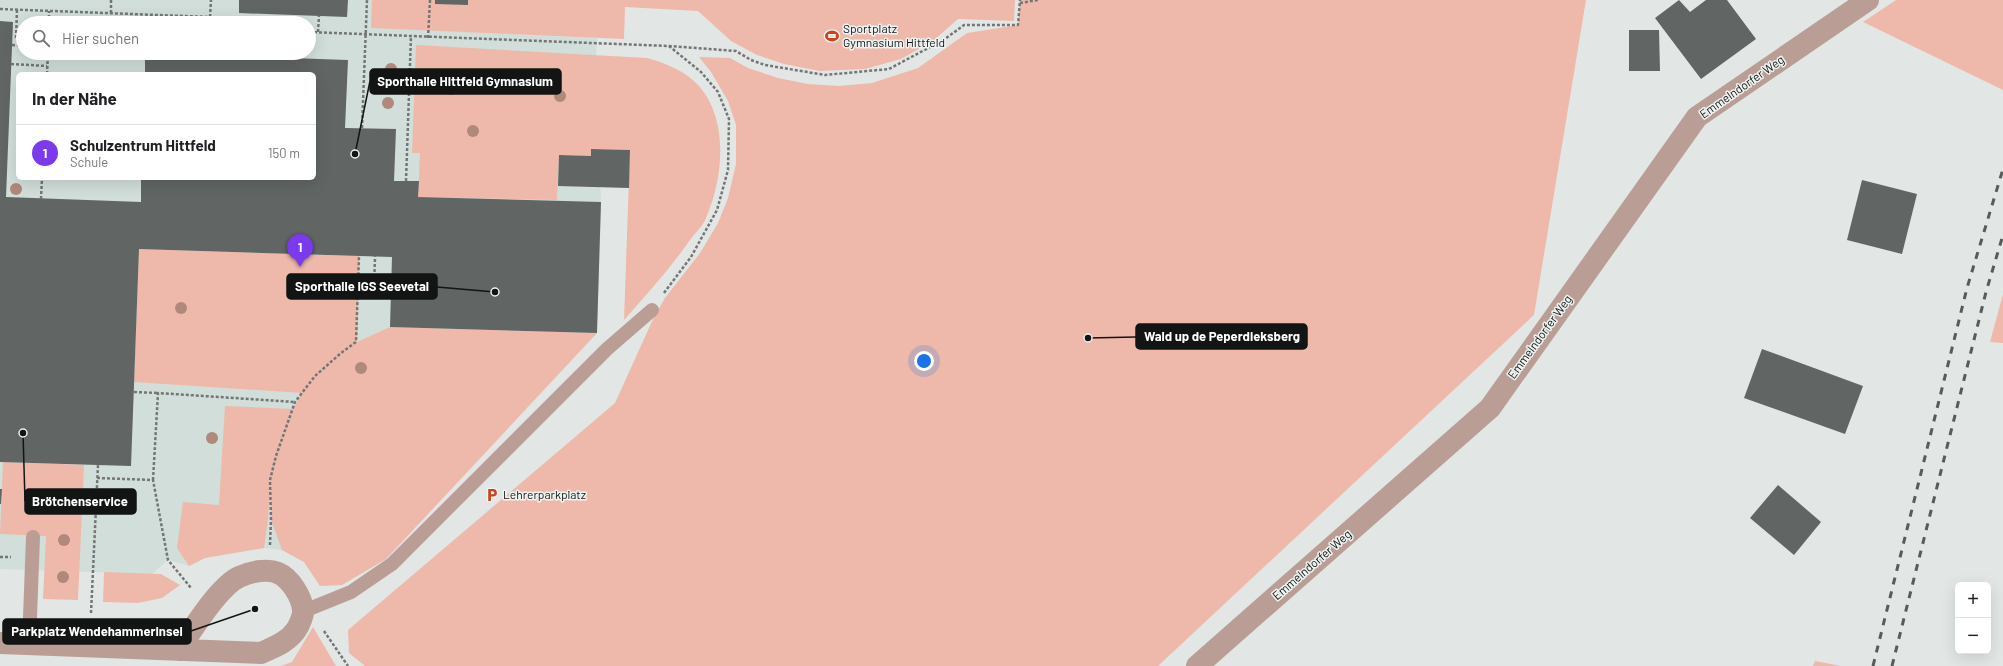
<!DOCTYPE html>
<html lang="de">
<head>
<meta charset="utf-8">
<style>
	:root { --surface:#fff; --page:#f6f6f6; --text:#202124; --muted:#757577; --line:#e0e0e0; --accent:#7c3aed }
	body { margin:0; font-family:Barlow,sans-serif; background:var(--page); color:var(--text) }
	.controls { position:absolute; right:12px; bottom:12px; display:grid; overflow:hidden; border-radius:6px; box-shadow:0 4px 16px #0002 }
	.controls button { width:36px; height:36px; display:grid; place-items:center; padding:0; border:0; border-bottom:1px solid var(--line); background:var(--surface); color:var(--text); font:20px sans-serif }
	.you { position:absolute; left:924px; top:361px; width:14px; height:14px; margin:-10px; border:3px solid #fff; border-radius:50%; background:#1a73e8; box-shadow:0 0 0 6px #1a73e833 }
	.badge { display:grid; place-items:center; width:26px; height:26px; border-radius:50%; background:var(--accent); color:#fff; font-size:13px; font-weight:700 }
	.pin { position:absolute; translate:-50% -33px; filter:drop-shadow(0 1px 2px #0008) }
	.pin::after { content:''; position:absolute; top:21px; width:14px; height:12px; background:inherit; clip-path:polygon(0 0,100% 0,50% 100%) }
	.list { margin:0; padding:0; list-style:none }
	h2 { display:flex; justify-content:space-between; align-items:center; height:52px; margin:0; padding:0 16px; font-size:17px }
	h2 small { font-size:13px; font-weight:400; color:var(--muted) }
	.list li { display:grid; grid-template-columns:26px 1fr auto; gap:12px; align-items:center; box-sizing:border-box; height:56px; padding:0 16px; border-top:1px solid var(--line) }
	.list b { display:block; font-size:15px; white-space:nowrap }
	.list p { margin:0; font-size:13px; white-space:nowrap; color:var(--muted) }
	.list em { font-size:13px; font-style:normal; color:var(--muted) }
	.icon { flex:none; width:22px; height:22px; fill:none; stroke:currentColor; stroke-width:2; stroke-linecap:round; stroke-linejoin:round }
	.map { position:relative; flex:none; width:2003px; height:666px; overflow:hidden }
	.search { position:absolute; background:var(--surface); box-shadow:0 4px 16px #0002; left:16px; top:16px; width:300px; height:44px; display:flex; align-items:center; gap:10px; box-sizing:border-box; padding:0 14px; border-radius:22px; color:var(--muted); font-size:15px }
	.panel { position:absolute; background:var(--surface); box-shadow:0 4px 16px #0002; left:16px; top:72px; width:300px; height:108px; border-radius:6px }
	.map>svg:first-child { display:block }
</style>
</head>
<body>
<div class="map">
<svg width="2003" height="666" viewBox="0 0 2003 666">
	<rect width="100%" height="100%" fill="#e2e7e5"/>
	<path fill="#d1ded9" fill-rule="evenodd" d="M0,0H520L519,35L597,38L596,55L601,202L597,333L386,559L342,585L320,586L304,562L282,550L264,548L205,558L189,566L168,560L152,574L0,569ZM23,23H309V53H23ZM18,74H314V178H18Z"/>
	<g fill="#eeb9aa">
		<polygon points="372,0 1015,0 1014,21 958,19 933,41 901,59 865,69 820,71 784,64 757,55 731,41 698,11 625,7 624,39 371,28"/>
		<polygon points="1020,0 1586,0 1534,315 1158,666 365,666 349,653 348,630 615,403 654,317 665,298 700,253 718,223 728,198 736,164 736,125 728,101 711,72 699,57 730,58 748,68 778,78 808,84 839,86 872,83 918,68 967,33 1018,25"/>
		<polygon points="1896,0 2003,0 2003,90 1863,22"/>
		<path d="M416,45L647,58C666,63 687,72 700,87C729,122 723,179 706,218C703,226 695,233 690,240C670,269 647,294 624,320L630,150L591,149V156L559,155L557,200L418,197L420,153H412Z"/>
		<polygon points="139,249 359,256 357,342 390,327 597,333 386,559 342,585 320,586 304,562 282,550 271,520 270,488 268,520 264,548 205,558 189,566 177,548 183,502 219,505 225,406 293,409 302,393 134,382"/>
		<polygon points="2003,294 2003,343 1990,342"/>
		<polygon points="3,462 84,465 78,600 43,599 46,536 0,534"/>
		<polygon points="104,572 161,574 180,585 162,598 138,603 103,602"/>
		<polygon points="313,627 336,666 281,666 292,662"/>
		<polygon points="1815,661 1841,666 1813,666"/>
	</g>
	<g fill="#616563">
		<polygon points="239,0 348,0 347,17 239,13"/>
		<polygon points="435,0 468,0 468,5 435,4"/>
		<polygon points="1679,0 1690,12 1706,0 1727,0 1756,39 1701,79 1655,18"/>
		<polygon points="0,21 13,22 6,197 141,202 141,178 314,178 314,74 145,74 145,53 348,60 345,128 396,129 394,181 419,181 418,197 601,202 597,333 390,327 392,257 139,249 131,466 0,462"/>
		<polygon points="1629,30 1659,30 1660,71 1629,71"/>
		<polygon points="591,149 630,150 629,188 558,186 559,155 591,156"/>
		<polygon points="1862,180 1917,194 1902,254 1847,240"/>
		<polygon points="1762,349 1863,386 1845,434 1744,398"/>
		<polygon points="1778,485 1821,522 1794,555 1750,518"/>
		<polygon points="0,489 2,489 1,504 0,504"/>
	</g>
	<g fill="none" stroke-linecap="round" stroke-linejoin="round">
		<g stroke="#737675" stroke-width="2.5" stroke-dasharray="3 2" stroke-linecap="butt">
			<polyline points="1020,3 1038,0"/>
			<polyline points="0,9 210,17 218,23"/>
			<polyline points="17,10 16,38 23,38"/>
			<polyline points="111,13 111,0"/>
			<polyline points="210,17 211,0"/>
			<polyline points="49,23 49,11"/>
			<polyline points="309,32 669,46 736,51 751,60 765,65 825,75 889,69 945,39 964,25 1018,25 1020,0"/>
			<polyline points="318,32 319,16"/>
			<polyline points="428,38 430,0"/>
			<polyline points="12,45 23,46"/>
			<polyline points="248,57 248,53"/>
			<polyline points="11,64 47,66"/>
			<polyline points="47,74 48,53"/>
			<polyline points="362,128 367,0"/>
			<polyline points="406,181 411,36"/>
			<polyline points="41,199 42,178"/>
			<polyline points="358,290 374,291 375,256"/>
			<polyline points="664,293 691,257 717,210 728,170 729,119 718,92 701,72 669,46"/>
			<polyline points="134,392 158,393"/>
			<polyline points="97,478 153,480 168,560 191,588"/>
			<polyline points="153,480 158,393 295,402"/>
			<polyline points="270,545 271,520 270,480 276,456 295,402 315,376 341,353 356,342 359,256"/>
			<polyline points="0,557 11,557"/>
			<polyline points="91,613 98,465"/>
			<polyline points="324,631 348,666"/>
		</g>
		<g stroke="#ba9e96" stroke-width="14">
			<polyline points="304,611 351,592 392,564 607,349 652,310"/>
			<polyline points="29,644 33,537"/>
		</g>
		<g stroke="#ba9e96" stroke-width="22">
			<path d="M0,643L261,653C274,647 288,642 296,630C299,626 304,614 303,610C302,597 290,578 278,573C266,568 250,572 239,577C218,587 192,631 178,650"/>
			<polyline points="1197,666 1490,408 1697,117 1868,0"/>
		</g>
		<g stroke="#595b5a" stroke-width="3" stroke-dasharray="7 7" stroke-linecap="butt">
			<polyline points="1873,666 1967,288 2003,169"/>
			<polyline points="1892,666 1986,292 2003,235"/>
		</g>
	</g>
	<g fill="#b0887c">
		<circle cx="391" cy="69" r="6"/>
		<circle cx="451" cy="89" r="6"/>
		<circle cx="560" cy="96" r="6"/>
		<circle cx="388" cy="103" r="6"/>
		<circle cx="473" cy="131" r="6"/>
		<circle cx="16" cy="189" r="6"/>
		<circle cx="181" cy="308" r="6"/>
		<circle cx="361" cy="368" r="6"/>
		<circle cx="212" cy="438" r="6"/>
		<circle cx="64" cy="540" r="6"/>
		<circle cx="63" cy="577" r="6"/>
	</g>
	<defs>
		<g id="stadium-bare" transform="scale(1.08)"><path d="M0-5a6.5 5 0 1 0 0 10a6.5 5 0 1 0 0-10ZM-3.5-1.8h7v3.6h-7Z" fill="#cb421b" stroke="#eff4f2" stroke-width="2.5" paint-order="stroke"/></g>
		<g id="parking-bare" transform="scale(1.08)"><path d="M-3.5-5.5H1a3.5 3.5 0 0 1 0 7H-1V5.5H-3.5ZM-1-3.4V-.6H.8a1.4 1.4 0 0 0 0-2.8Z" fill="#cb421b" stroke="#eff4f2" stroke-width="2.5" paint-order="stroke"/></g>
	</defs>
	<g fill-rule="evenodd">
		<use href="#stadium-bare" x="832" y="36"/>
		<use href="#parking-bare" x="492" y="495"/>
	</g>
	<g text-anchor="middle" stroke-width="3" stroke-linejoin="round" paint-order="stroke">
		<g font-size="12" fill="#131414" stroke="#eff4f2" text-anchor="start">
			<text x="843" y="33">Sportplatz<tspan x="843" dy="14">Gymnasium Hittfeld</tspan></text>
			<text x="503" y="499">Lehrerparkplatz</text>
		</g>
		<g font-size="12" fill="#131414" stroke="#eff4f2">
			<text transform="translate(1742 87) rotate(-35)" y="4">Emmelndorfer Weg</text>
			<text transform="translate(1540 337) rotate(-54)" y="4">Emmelndorfer Weg</text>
			<text transform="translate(1312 565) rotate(-41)" y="4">Emmelndorfer Weg</text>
		</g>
	</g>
	<path fill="none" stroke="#131414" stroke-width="1.5" d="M355 154L370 81M495 292L437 287M1088 338L1136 337M23 433L25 501M255 609L191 631"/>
	<g fill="#131414" stroke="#eff4f2" stroke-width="1.5">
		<circle cx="355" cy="154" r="4"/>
		<circle cx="495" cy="292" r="4"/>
		<circle cx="1088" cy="338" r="4"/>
		<circle cx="23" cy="433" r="4"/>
		<circle cx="255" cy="609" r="4"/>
	</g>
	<g fill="#131414" stroke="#131414" stroke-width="1.5">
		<rect x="370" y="69" width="191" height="25" rx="4"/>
		<rect x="287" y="274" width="150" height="25" rx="4"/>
		<rect x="1136" y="324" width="171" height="25" rx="4"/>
		<rect x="25" y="489" width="111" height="25" rx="4"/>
		<rect x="3" y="619" width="188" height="25" rx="4"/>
	</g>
	<g font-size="13" text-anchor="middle" font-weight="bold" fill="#fff">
		<text x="465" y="86">Sporthalle Hittfeld Gymnasium</text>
		<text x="362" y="291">Sporthalle IGS Seevetal</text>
		<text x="1222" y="341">Wald up de Peperdieksberg</text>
		<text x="80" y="506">Brötchenservice</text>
		<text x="97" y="636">Parkplatz Wendehammerinsel</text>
	</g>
</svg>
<div class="controls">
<button>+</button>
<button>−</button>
</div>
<div class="you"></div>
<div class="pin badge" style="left:300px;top:267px">1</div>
<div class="search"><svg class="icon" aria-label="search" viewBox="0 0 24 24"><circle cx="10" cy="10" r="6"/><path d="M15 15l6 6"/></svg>Hier suchen</div>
<section class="panel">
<h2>In der Nähe<small></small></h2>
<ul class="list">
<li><span class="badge">1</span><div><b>Schulzentrum Hittfeld</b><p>Schule</p></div><em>150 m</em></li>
</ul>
</section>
</div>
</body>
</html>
